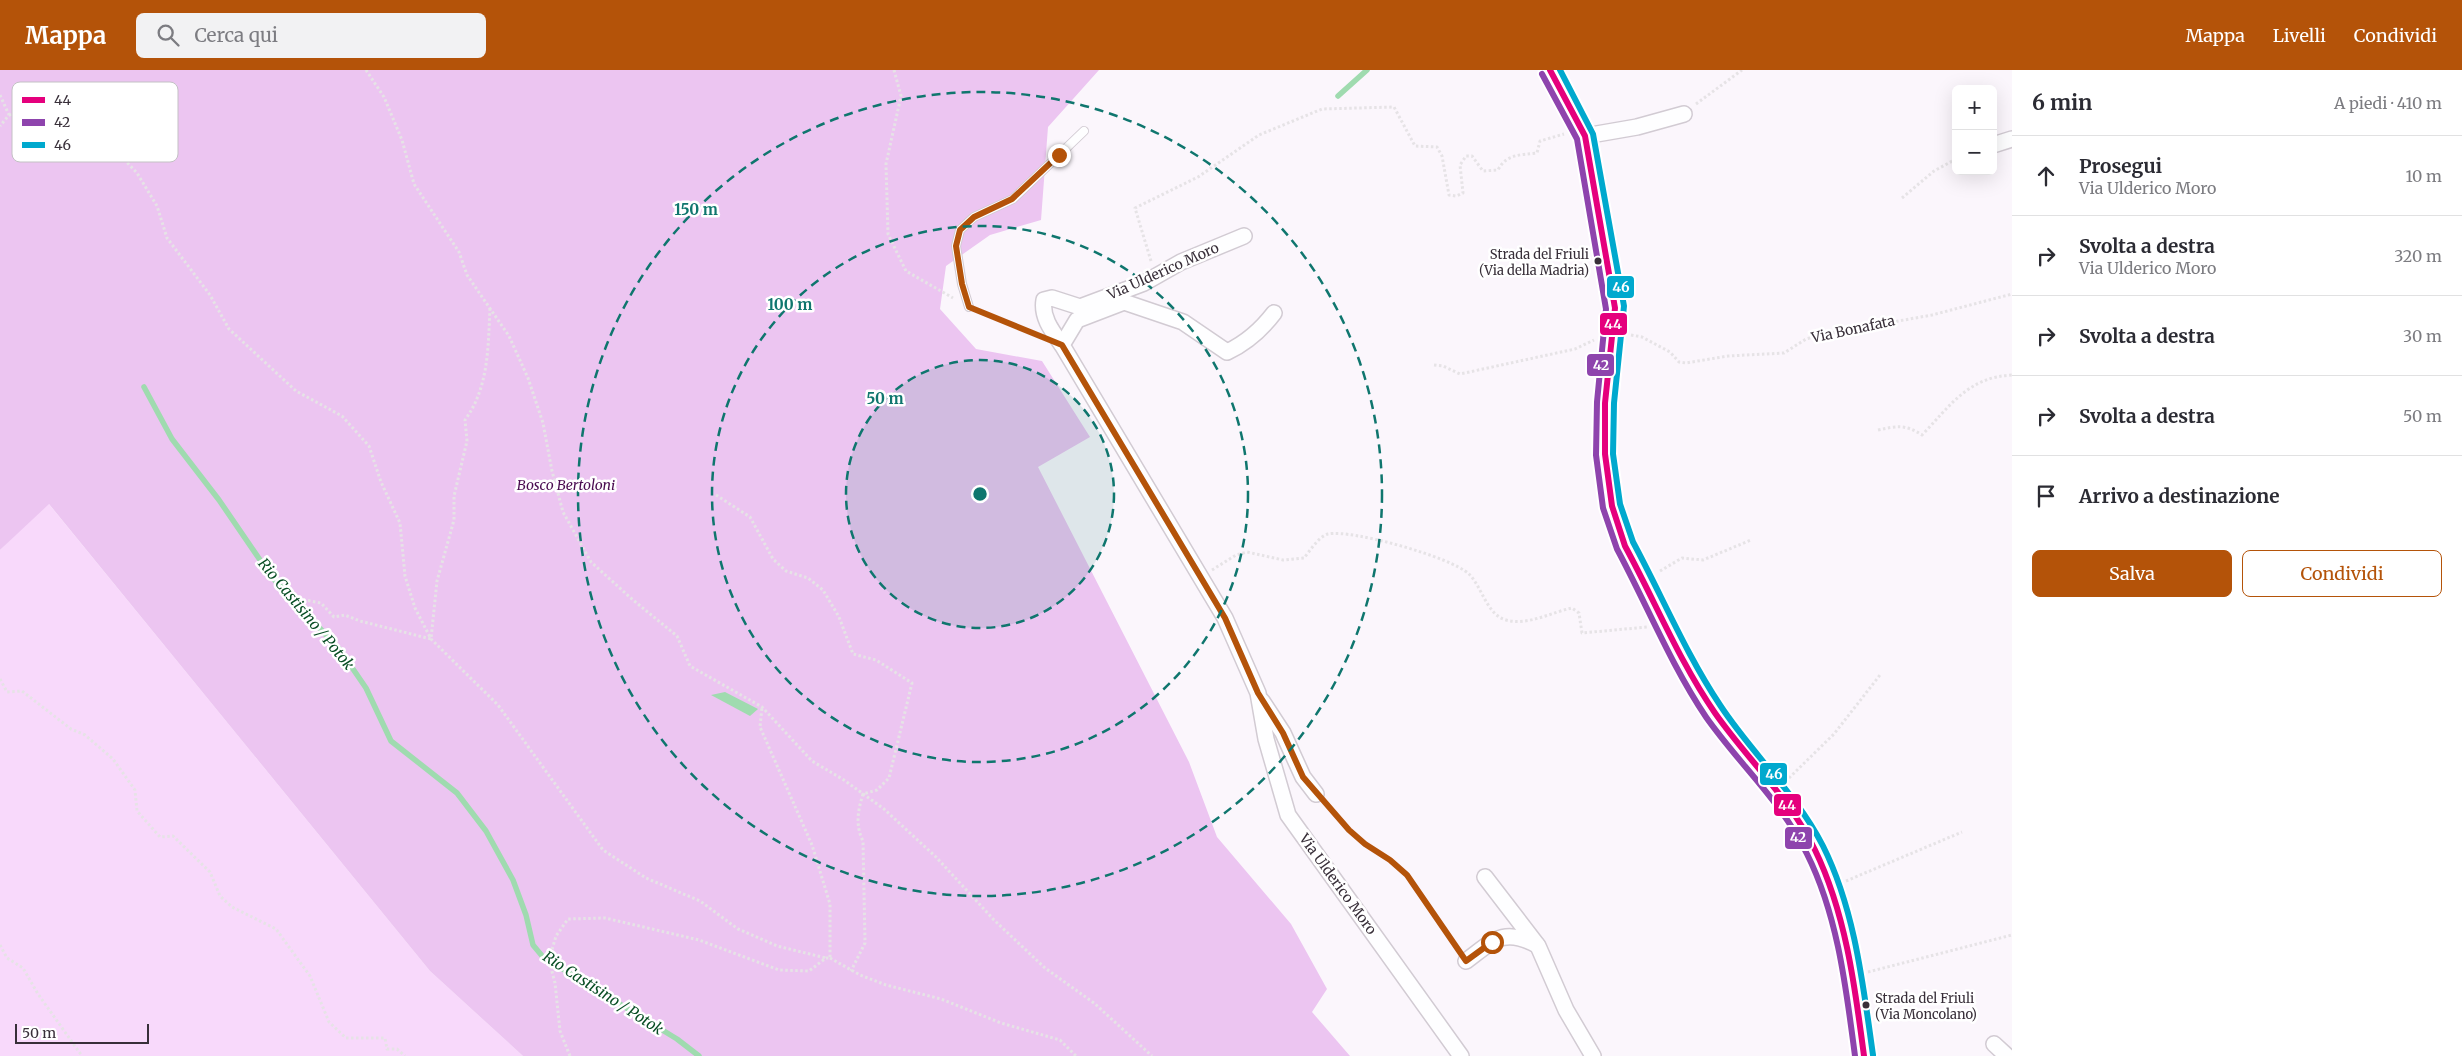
<!DOCTYPE html>
<html lang="it">
<head>
<meta charset="utf-8">
<style>
	:root { --surface:#fff; --page:#f2f2f3; --text:#2b2b33; --muted:#7c7c81; --line:#e1e1e2; --accent:#b45309 }
	body { margin:0; font-family:Merriweather,serif; background:var(--page); color:var(--text) }
	.controls { position:absolute; right:15px; top:15px; display:grid; overflow:hidden; border-radius:8px; box-shadow:0 5px 20px #0002 }
	.controls button { width:45px; height:45px; display:grid; place-items:center; padding:0; border:0; border-bottom:1px solid var(--line); background:var(--surface); color:var(--text); font:25px sans-serif }
	.scale { position:absolute; left:15px; bottom:12px; width:134px; box-sizing:border-box; padding-left:5px; border:2px solid #382f39; border-top:0; font-size:14px; line-height:18px; white-space:nowrap; color:#382f39; -webkit-text-stroke:4px #fff; paint-order:stroke }
	.stop { position:absolute; width:15px; height:15px; margin:-11px; border:4px solid #b45309; border-radius:50%; background:#fff }
	.stop.end { background:#b45309; border-color:#fff; box-shadow:0 1px 5px #0008 }
	.list { margin:0; padding:0; list-style:none }
	h2 { display:flex; justify-content:space-between; align-items:center; height:65px; margin:0; padding:0 20px; font-size:21px }
	h2 small { font-size:16px; font-weight:400; color:var(--muted) }
	.list li { display:grid; grid-template-columns:32px 1fr auto; gap:15px; align-items:center; box-sizing:border-box; height:80px; padding:0 20px; border-top:1px solid var(--line) }
	.list b { display:block; font-size:19px; white-space:nowrap }
	.list p { margin:0; font-size:16px; white-space:nowrap; color:var(--muted) }
	.list em { font-size:16px; font-style:normal; color:var(--muted) }
	.actions { display:flex; gap:10px; padding:15px 20px }
	.actions a { flex:1; padding:11px 0; border:1px solid var(--accent); border-radius:8px; text-align:center; font-size:18px; color:var(--accent) }
	.actions .main { background:var(--accent); color:#fff }
	.icon { flex:none; width:28px; height:28px; fill:none; stroke:currentColor; stroke-width:2; stroke-linecap:round; stroke-linejoin:round }
	.map { position:relative; flex:none; width:2012px; height:986px; overflow:hidden }
	header { display:flex; align-items:center; gap:30px; box-sizing:border-box; height:70px; padding:0 25px; background:var(--accent); color:#fff }
	header strong { font-size:24px }
	nav { display:flex; gap:28px; margin-inline-start:auto; font-size:18px }
	.search { width:350px; height:45px; background:var(--page); display:flex; align-items:center; gap:12px; box-sizing:border-box; padding:0 18px; border-radius:8px; color:var(--muted); font-size:19px }
	main { display:flex }
	aside { flex:1; background:var(--surface) }
	.map>svg:first-child { display:block }
</style>
</head>
<body>
<header>
<strong>Mappa</strong>
<div class="search"><svg class="icon" aria-label="search" viewBox="0 0 24 24"><circle cx="10" cy="10" r="6"/><path d="M15 15l6 6"/></svg>Cerca qui</div>
<nav><a>Mappa</a><a>Livelli</a><a>Condividi</a></nav>
</header>
<main>
<div class="map">
<svg width="2012" height="986" viewBox="0 0 2012 986">
	<rect width="100%" height="100%" fill="#fbf6fc"/>
	<polygon fill="#f8d9fb" points="48,433 430,901 523,986 0,986 0,480"/>
	<polygon fill="#ecc5f1" points="0,0 1099,0 1048,57 1041,150 990,165 946,196 940,239 976,279 1042,291 1090,367 1038,397 1189,692 1217,767 1291,854 1327,919 1312,942 1350,986 523,986 430,901 49,434 0,480"/>
	<polygon fill="#9fdbaf" points="725,622 758,639 750,646 711,625"/>
	<g fill="none" stroke-linecap="round" stroke-linejoin="round">
		<g stroke="#9fdbaf" stroke-width="5.5">
			<polyline points="1338,26 1367,0"/>
			<polyline points="144,317 172,369 219,430 271,506 340,580 366,618 391,671 457,723 486,761 513,810 526,845 533,875 543,887 677,969 699,986"/>
		</g>
		<g stroke="#d2cbd3" stroke-width="10">
			<polyline id="lane" points="969,237 962,214 956,176 960,160 974,147 1013,129 1084,61"/>
		</g>
		<g stroke="#d2cbd3" stroke-width="18">
			<g id="street">
				<polyline points="1585,66 1637,57 1684,44"/>
				<polyline points="1993,75 2012,69"/>
				<path d="M1274,243C1261,260 1246,273 1227,282L1183,252L1124,232L1077,250L1062,275L1225,548L1258,623L1266,669L1288,745L1461,986"/>
				<path d="M1062,275C1052,261 1041,247 1044,230L1052,228L1080,237L1144,213L1181,192L1244,166"/>
				<polyline points="1262,631 1283,663 1303,707 1316,724"/>
				<polyline points="1485,807 1538,876 1566,940 1593,986"/>
				<path d="M1466,891C1493,871 1503,857 1537,875"/>
				<polyline points="1994,974 2007,986"/>
			</g>
		</g>
		<g stroke="#d2cbd3" stroke-width="22">
			<path id="secondary" d="M1550,0L1585,66L1615,238C1615,264 1610,289 1607,315C1602,362 1603,407 1616,453C1622,474 1635,492 1645,511C1667,555 1686,601 1714,642C1741,681 1776,714 1801,755C1842,819 1854,912 1864,986"/>
		</g>
		<g stroke="#e6e3e6" stroke-width="3" stroke-dasharray="2.5 2.5" stroke-linecap="butt">
			<polyline points="366,0 384,27 402,70 414,114 459,182 467,205 509,266 528,308 543,353 552,401 563,442 591,492 633,530 677,566 690,596 762,637 812,691 844,710 884,739 936,787 994,850 1045,898 1094,933 1152,986"/>
			<polyline points="894,0 901,26 886,94 888,164 906,201 953,228"/>
			<polyline points="0,25 9,45 0,56"/>
			<polyline points="1696,34 1742,0"/>
			<polyline points="9,45 35,41 71,50 104,68 137,103 157,136 167,168 210,225 229,259 296,321 342,346 369,376 381,412 400,453 405,506 415,538 431,569 498,635 603,780 646,808 700,831 738,859 777,876 826,888"/>
			<polyline points="1902,128 1934,101 1956,89"/>
			<path d="M1151,191L1135,138L1198,107L1259,65L1322,39L1394,37L1415,76L1437,77L1442,86L1449,125L1456,126L1463,123L1460,95L1466,86H1472L1483,101L1498,100C1506,84 1520,85 1537,83L1540,71L1564,64"/>
			<polyline points="979,242 1036,264"/>
			<polyline points="1631,265 1642,267 1670,282 1679,292 1686,293 1728,286 1784,283 1806,269 1820,265 1932,245 2012,224"/>
			<polyline points="1434,295 1443,296 1460,304 1575,279 1594,270"/>
			<path d="M1878,360C1897,356 1905,354 1922,365C1950,336 1968,307 2012,305"/>
			<path d="M716,425L750,447L773,489L786,501L808,508L823,520L839,547L853,584L876,590L912,613L889,708L877,720L863,724C858,740 855,755 863,771L865,873L851,901"/>
			<path d="M1212,500L1236,485L1247,482L1283,490L1304,488C1310,481 1318,467 1328,464C1351,459 1451,487 1469,504C1482,517 1487,545 1506,550C1528,556 1552,542 1572,538L1579,543L1582,563L1647,557"/>
			<polyline points="1660,501 1682,488 1703,490 1751,470"/>
			<path d="M285,521L305,530L321,533L334,547L345,545L360,551L431,569L437,511L454,450V426L467,371L465,350C489,317 488,277 490,238"/>
			<polyline points="0,609 7,622 22,621 71,659 85,665 113,689 135,720 137,741 160,767 173,766 210,802 220,826 232,837 276,859 310,906 329,952 346,968 385,968 387,979 397,979 405,986"/>
			<polyline points="1789,708 1834,664 1880,605"/>
			<polyline points="1326,735 1365,774 1390,790 1407,805 1457,879"/>
			<polyline points="1846,811 1962,762"/>
			<polyline points="0,875 7,888 23,898 38,924 82,986"/>
			<polyline points="830,888 860,905 886,915 941,929 1001,953 1060,970 1076,986"/>
			<polyline points="1868,902 2012,865"/>
			<polyline points="570,986 560,961 555,913 549,890 556,866 568,849 605,848 699,870 779,900 809,901 826,888 830,888 830,834 812,775 760,657 762,637"/>
		</g>
		<use href="#lane" stroke="#fefeff" stroke-width="8"/>
		<use href="#street" stroke="#fefeff" stroke-width="15"/>
		<use href="#secondary" stroke="#fefeff" stroke-width="20"/>
		<g stroke="#fff" stroke-width="10">
			<path id="bus-1" d="M1550,0L1585,66L1615,238L1605,333V384L1612,436L1625,476C1655,531 1679,591 1715,643C1747,689 1790,728 1815,780C1846,844 1855,917 1864,986"/>
		</g>
		<g stroke="#fff" stroke-width="10">
			<path id="bus-2" d="M1542,4L1577,69L1606,239L1597,332L1596,385L1603,438L1617,479C1647,535 1671,595 1706,647C1739,694 1782,732 1807,784C1838,846 1846,918 1855,986"/>
		</g>
		<g stroke="#fff" stroke-width="10">
			<path id="bus-3" d="M1560,0L1593,64L1624,236L1614,333L1613,384L1620,434L1633,472C1662,526 1686,584 1720,635C1752,684 1796,723 1823,776C1855,840 1863,915 1873,985"/>
		</g>
		<use href="#bus-1" stroke="#e5007d" stroke-width="6"/>
		<use href="#bus-2" stroke="#8e44ad" stroke-width="6"/>
		<use href="#bus-3" stroke="#00a9ce" stroke-width="6"/>
	</g>
	<g fill="none" stroke-linecap="round" stroke-linejoin="round">
		<polyline stroke="#b45309" stroke-width="6" points="1059,85 1012,129 974,147 960,160 956,176 962,214 969,237 1062,275 1225,548 1258,623 1283,663 1303,707 1349,760 1365,774 1390,790 1407,805 1466,891 1492,872"/>
	</g>
	<circle cx="980" cy="424" r="134" fill="#0f766e" fill-opacity=".12"/>
	<g fill="none" stroke="#0f766e" stroke-width="2.5" stroke-dasharray="9 6">
		<circle cx="980" cy="424" r="134"/>
		<circle cx="980" cy="424" r="268"/>
		<circle cx="980" cy="424" r="402"/>
	</g>
	<g fill="#382f39" stroke="#fff" stroke-width="2">
		<circle cx="1598" cy="191" r="4.5"/>
		<circle cx="1866" cy="935" r="4.5"/>
	</g>
	<g text-anchor="middle" stroke-width="5" stroke-linejoin="round" paint-order="stroke">
		<g font-size="13" fill="#382f39" stroke="#fff" text-anchor="end">
			<text x="1589" y="189">Strada del Friuli<tspan x="1589" dy="16">(Via della Madria)</tspan></text>
			<text x="1875" y="933" text-anchor="start">Strada del Friuli<tspan x="1875" dy="16">(Via Moncolano)</tspan></text>
		</g>
		<g font-size="14" fill="#382f39" stroke="#fff">
			<text transform="translate(1163 201) rotate(-24)" y="5">Via Ulderico Moro</text>
			<text transform="translate(1853 259) rotate(-12)" y="5">Via Bonafata</text>
			<text transform="translate(1338 814) rotate(54)" y="5">Via Ulderico Moro</text>
		</g>
		<g font-size="14" font-style="italic" fill="#4a0c51" stroke="#fff">
			<text x="566" y="420">Bosco Bertoloni</text>
		</g>
		<g font-size="15" font-style="italic" fill="#084d24" stroke="#fff">
			<text transform="translate(306 544) rotate(50)" y="5">Rio Castisino / Potok</text>
			<text transform="translate(603 923) rotate(33)" y="5">Rio Castisino / Potok</text>
		</g>
	</g>
	<rect x="12" y="12" width="166" height="80" rx="8" fill="#fff" stroke="#c3c1c4" stroke-width="1"/>
	<rect x="22" y="27" width="23" height="6" fill="#e5007d"/>
	<rect x="22" y="49" width="23" height="7" fill="#8e44ad"/>
	<rect x="22" y="72" width="23" height="6" fill="#00a9ce"/>
	<g font-size="14" fill="#382f39">
		<text x="54" y="35">44</text>
		<text x="54" y="57">42</text>
		<text x="54" y="80">46</text>
	</g>
	<circle cx="980" cy="424" r="8" fill="#0f766e" stroke="#fff" stroke-width="2.5"/>
	<g font-size="15" text-anchor="middle" font-weight="bold" fill="#0f766e" stroke="#fff" stroke-width="5" stroke-linejoin="round" paint-order="stroke">
		<text x="696" y="145">150 m</text>
		<text x="790" y="240">100 m</text>
		<text x="885" y="334">50 m</text>
	</g>
	<g stroke="#fff" stroke-width="2">
		<rect x="1606" y="205" width="29" height="24" rx="5" fill="#00a9ce"/>
		<rect x="1599" y="242" width="29" height="24" rx="5" fill="#e5007d"/>
		<rect x="1586" y="283" width="29" height="24" rx="5" fill="#8e44ad"/>
		<rect x="1759" y="692" width="29" height="24" rx="5" fill="#00a9ce"/>
		<rect x="1773" y="723" width="29" height="24" rx="5" fill="#e5007d"/>
		<rect x="1784" y="756" width="29" height="24" rx="5" fill="#8e44ad"/>
	</g>
	<g font-size="14" text-anchor="middle" font-weight="bold" fill="#fff">
		<text x="1621" y="222">46</text>
		<text x="1613" y="259">44</text>
		<text x="1601" y="300">42</text>
		<text x="1774" y="709">46</text>
		<text x="1787" y="740">44</text>
		<text x="1798" y="772">42</text>
	</g>
</svg>
<div class="controls">
<button>+</button>
<button>−</button>
</div>
<div class="scale">50 m</div>
<div class="stop" style="left:1492px;top:872px"></div>
<div class="stop end" style="left:1059px;top:85px"></div>
</div>
<aside>
<h2>6 min<small>A piedi · 410 m</small></h2>
<ul class="list">
<li><svg class="icon" aria-label="ahead" viewBox="0 0 24 24"><path d="M12 20V5M6 11l6-6 6 6"/></svg><div><b>Prosegui</b><p>Via Ulderico Moro</p></div><em>10 m</em></li>
<li><svg class="icon" aria-label="right" viewBox="0 0 24 24"><path d="M7 20v-9h11M14 6l5 5-5 5"/></svg><div><b>Svolta a destra</b><p>Via Ulderico Moro</p></div><em>320 m</em></li>
<li><svg class="icon" aria-label="right" viewBox="0 0 24 24"><path d="M7 20v-9h11M14 6l5 5-5 5"/></svg><div><b>Svolta a destra</b></div><em>30 m</em></li>
<li><svg class="icon" aria-label="right" viewBox="0 0 24 24"><path d="M7 20v-9h11M14 6l5 5-5 5"/></svg><div><b>Svolta a destra</b></div><em>50 m</em></li>
<li><svg class="icon" aria-label="arrive" viewBox="0 0 24 24"><path d="M6 21V4h12l-3 4 3 4H6"/></svg><div><b>Arrivo a destinazione</b></div></li>
</ul>
<div class="actions"><a class="main">Salva</a><a>Condividi</a></div>
</aside>
</main>
</body>
</html>
